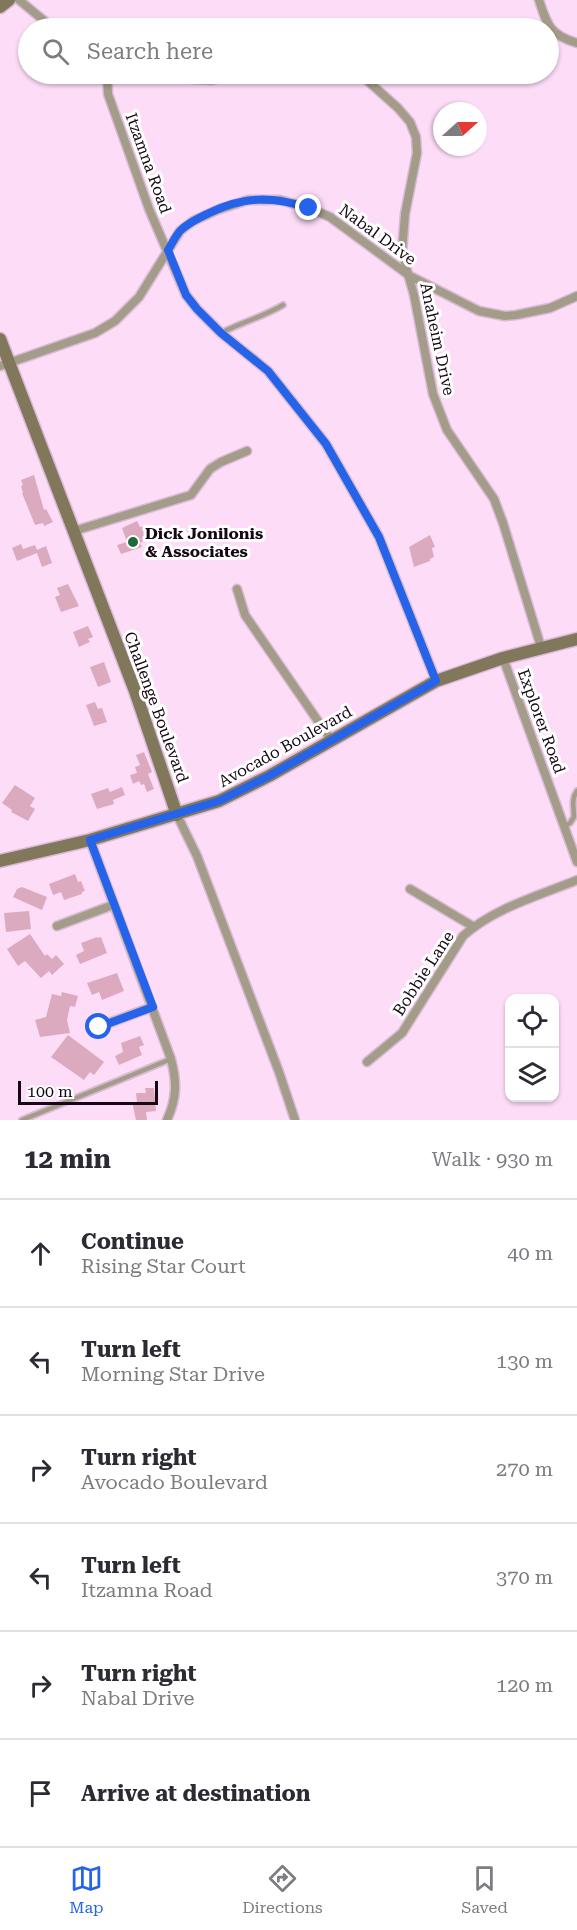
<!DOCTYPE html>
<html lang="en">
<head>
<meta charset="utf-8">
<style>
	:root { --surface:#fff; --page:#f7f7f7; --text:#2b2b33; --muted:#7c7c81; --line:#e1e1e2; --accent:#2563eb }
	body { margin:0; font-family:"Roboto Serif",serif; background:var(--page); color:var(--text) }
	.controls { position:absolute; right:18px; bottom:18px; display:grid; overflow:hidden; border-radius:12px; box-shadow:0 2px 4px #0004 }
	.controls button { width:54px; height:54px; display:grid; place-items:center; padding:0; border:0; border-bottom:2px solid var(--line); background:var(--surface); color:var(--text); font:30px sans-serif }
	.compass { position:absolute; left:433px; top:102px; width:54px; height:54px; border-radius:50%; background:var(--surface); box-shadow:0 2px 4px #0004; rotate:69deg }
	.scale { position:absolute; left:18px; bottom:15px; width:140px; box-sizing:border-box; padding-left:6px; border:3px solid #150814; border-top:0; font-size:16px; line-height:21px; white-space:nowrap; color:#150814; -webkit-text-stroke:4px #fff; paint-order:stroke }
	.stop { position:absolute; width:18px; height:18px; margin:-14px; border:4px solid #2563eb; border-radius:50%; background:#fff }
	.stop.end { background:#2563eb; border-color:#fff; box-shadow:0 2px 6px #0008 }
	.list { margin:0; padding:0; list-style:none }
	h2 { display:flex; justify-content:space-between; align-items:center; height:78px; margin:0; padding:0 24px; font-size:26px }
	h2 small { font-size:20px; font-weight:400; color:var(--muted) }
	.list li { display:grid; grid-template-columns:39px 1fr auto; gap:18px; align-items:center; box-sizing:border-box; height:108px; padding:0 24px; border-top:2px solid var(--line) }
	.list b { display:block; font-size:22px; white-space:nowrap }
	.list p { margin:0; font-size:20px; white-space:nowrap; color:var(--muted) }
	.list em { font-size:20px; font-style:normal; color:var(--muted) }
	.icon { flex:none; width:33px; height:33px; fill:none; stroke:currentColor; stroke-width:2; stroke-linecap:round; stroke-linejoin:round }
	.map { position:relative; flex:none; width:577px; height:1120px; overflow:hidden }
	.search { position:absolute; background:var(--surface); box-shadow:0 2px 4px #0004; left:18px; right:18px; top:18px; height:66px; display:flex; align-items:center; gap:15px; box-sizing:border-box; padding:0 21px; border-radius:33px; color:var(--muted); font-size:22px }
	.sheet { height:726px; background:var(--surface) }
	nav { display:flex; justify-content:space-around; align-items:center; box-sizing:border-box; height:84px; border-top:2px solid var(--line); background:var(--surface); font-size:16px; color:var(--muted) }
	nav a { display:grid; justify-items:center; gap:3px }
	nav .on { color:var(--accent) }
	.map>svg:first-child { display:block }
</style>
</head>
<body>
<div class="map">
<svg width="577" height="1120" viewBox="0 0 577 1120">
	<rect width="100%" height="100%" fill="#fddcf8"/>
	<g fill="#dbaabf">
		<polygon points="34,475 44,510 46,509 53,522 44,526 43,523 35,525 22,493 23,493 21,486 23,485 21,480"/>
		<polygon points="137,521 140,527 145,526 150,538 140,543 142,547 121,554 117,545 127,542 122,528"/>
		<polygon points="430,535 435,547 432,548 434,557 430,559 430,561 414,567 409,547"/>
		<polygon points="21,544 23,549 35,545 37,550 46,546 52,563 42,567 37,553 17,561 12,548"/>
		<polygon points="68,584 79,606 61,612 55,597 60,595 57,588"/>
		<polygon points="88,626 93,637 88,639 90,642 79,647 73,632"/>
		<polygon points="104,662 111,682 98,687 90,667"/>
		<polygon points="95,702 98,709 102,708 107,722 94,726 86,705"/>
		<polygon points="144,752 152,772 148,774 154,789 147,792 144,784 141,785 139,781 133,784 130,775 137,773 135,767 140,765 136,755"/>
		<polygon points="15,785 35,798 30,806 35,809 28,821 11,812 12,810 2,803"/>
		<polygon points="122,787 125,795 113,800 114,804 97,809 91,794 108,788 110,792"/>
		<polygon points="75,874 78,882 81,881 85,891 82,892 82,894 64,900 61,892 53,895 49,884"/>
		<polygon points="22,887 47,897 42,910 13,897 17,889"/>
		<polygon points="29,911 31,929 6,932 4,913"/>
		<polygon points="30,934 45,956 47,954 52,959 56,955 64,964 52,975 49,971 41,978 25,961 18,966 7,949"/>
		<polygon points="97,937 97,938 101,937 107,953 80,964 76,955 84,951 81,943"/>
		<polygon points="117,973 124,991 102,1000 99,992 92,995 87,983"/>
		<polygon points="62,992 78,996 75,1007 70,1006 67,1020 70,1033 40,1037 35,1020 46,1017 52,994 61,996"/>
		<polygon points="68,1035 104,1062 94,1075 90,1072 84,1080 51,1057"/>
		<polygon points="140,1036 144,1045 139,1047 142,1055 119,1065 115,1056 123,1052 121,1043"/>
		<polygon points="145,1088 154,1088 156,1111 146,1112 147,1120 136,1120 132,1102 137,1102 136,1093 146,1093"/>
	</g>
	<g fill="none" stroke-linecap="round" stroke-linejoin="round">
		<g stroke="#d8bad4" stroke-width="8">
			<g id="lane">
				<path d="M221,333C242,322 263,317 283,305"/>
				<path d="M564,827L570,823L574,817C574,808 571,799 577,791"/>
				<polyline points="22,1120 171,1059"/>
			</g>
		</g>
		<g stroke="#d8bad4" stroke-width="11">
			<g id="street">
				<polyline points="19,0 53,28"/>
				<path d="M539,0C547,25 550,35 577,43"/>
				<polyline points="107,74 108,94 149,209 186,295 197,309 221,333 268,371 326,444 379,537 436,681"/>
				<polyline points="116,74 212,80 239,74"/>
				<polyline points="360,74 398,108 410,122 416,137 417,153 405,214 402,253 414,295 433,394 447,430 494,499 503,523 541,647"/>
				<polyline points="0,366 95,333 115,321 139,297 180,231 193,221 217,210 248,200 280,200 309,208 330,217 410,276 479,311 505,316 516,315 550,308 577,296"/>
				<polyline points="74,531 191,495 210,469 221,462 247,451"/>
				<polyline points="237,589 245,615 331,740"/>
				<polyline points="503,658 577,862"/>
				<polyline points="177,815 197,856 279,1072 295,1120"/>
				<path d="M90,840L171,1059C177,1082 177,1098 167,1120"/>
				<polyline points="410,889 474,927"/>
				<polyline points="57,926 113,905"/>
				<polyline points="98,1027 152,1007"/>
				<path d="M367,1062L402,1033L463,936C494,908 538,896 577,880"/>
			</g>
		</g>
		<g stroke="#d8bad4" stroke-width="15">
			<g id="secondary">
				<polyline points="0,7 9,0"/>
				<polyline points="0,339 135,691 177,815"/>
				<polyline points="0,861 90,840 219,801 269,776 436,681 503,658 577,639"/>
			</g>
		</g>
		<use href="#lane" stroke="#a39c89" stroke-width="4.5"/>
		<use href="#street" stroke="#a39c89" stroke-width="8"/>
		<use href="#secondary" stroke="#81775b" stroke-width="12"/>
	</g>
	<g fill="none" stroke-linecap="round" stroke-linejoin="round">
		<path stroke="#2563eb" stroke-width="8" d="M99,1027L153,1007L90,840L219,801L269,776L436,681L379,537L326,444L268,371L221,333L197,309L186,295L168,250C172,244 175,236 181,230C188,223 199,218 209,213C244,196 272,196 309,208"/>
	</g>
	<circle fill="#1e6a38" stroke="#fff" stroke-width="2" cx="133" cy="542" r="6"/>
	<g text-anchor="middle" stroke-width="6" stroke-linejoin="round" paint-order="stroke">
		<g font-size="16" fill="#150814" stroke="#fff">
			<text transform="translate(149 163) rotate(70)" y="6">Itzamna Road</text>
			<text transform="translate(378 234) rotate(36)" y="6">Nabal Drive</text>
			<text transform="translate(438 339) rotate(78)" y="6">Anaheim Drive</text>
			<text transform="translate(157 707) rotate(70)" y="6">Challenge Boulevard</text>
			<text transform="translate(542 721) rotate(70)" y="6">Explorer Road</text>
			<text transform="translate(285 746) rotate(-29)" y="6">Avocado Boulevard</text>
			<text transform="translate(423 973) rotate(-57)" y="6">Bobbie Lane</text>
		</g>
		<g font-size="16" font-weight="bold" fill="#150814" stroke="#fff" text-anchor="start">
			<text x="145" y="539">Dick Jonilonis<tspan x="145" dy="18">&amp; Associates</tspan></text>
		</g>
	</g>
</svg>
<div class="controls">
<button><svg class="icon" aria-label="locate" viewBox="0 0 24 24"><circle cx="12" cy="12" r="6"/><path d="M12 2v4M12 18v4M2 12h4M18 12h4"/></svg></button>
<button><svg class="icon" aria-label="layers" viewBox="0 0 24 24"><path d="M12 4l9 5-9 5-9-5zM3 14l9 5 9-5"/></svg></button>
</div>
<svg class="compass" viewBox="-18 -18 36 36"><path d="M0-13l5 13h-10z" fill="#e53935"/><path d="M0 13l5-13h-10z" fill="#7c7c81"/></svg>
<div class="scale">100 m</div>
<div class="stop" style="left:99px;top:1027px"></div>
<div class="stop end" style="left:309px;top:208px"></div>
<div class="search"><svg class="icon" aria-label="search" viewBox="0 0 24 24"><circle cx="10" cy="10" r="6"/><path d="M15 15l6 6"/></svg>Search here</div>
</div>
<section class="sheet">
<h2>12 min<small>Walk · 930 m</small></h2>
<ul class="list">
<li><svg class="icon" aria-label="ahead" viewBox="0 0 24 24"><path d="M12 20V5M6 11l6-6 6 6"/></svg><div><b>Continue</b><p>Rising Star Court</p></div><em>40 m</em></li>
<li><svg class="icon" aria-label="left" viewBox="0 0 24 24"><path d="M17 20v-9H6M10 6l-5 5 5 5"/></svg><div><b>Turn left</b><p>Morning Star Drive</p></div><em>130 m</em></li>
<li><svg class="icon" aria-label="right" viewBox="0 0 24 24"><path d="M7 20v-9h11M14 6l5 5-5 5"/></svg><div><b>Turn right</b><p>Avocado Boulevard</p></div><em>270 m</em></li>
<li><svg class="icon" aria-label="left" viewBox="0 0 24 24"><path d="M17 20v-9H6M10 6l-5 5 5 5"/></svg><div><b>Turn left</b><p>Itzamna Road</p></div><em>370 m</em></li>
<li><svg class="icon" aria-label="right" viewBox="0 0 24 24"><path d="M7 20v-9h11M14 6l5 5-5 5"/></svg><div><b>Turn right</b><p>Nabal Drive</p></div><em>120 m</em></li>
<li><svg class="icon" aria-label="arrive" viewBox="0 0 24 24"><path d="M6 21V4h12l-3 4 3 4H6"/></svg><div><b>Arrive at destination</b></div></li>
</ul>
</section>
<nav>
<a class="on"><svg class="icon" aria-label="map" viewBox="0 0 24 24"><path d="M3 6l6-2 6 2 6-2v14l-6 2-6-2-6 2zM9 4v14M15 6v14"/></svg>Map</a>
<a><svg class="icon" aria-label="directions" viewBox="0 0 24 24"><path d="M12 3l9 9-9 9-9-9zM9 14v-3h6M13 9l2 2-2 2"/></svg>Directions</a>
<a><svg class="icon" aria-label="saved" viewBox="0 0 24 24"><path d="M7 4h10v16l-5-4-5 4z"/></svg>Saved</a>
</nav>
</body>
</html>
